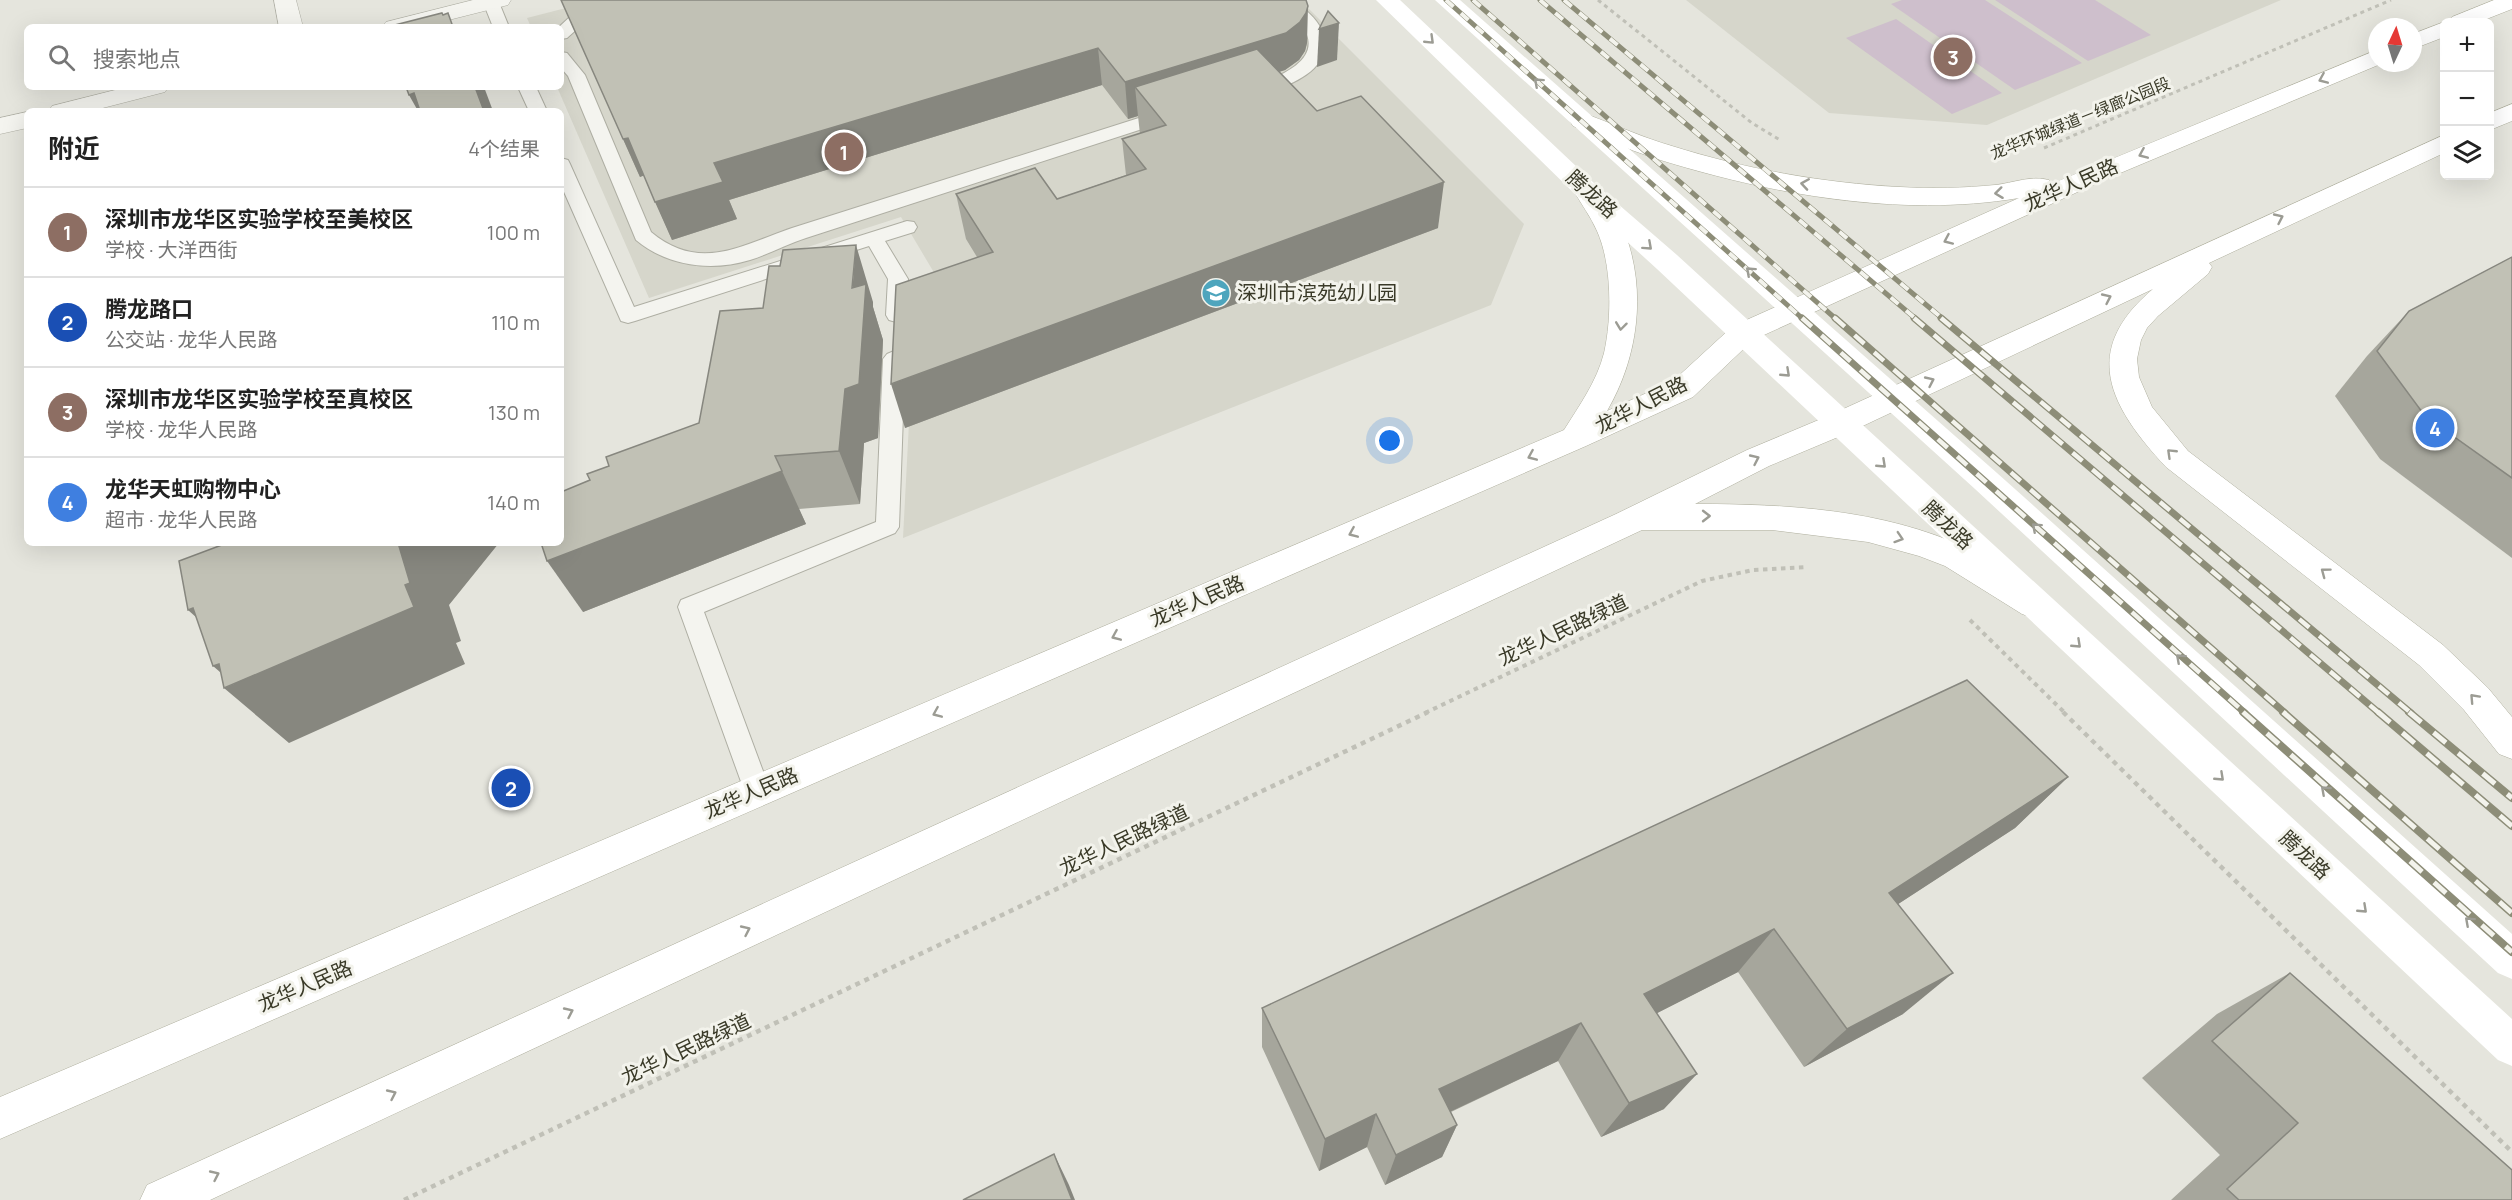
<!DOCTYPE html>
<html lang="zh">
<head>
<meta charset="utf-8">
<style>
	:root { --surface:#fff; --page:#f2f2f2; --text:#222; --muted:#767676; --line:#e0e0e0; --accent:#365d68 }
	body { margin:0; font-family:Manrope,"Noto Sans SC",sans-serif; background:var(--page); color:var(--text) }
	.controls { position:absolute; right:18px; top:18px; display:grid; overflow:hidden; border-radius:9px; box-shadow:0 6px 24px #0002 }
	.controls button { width:54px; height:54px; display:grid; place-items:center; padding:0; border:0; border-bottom:2px solid var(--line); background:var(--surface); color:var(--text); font:30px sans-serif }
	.compass { position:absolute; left:2368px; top:18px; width:54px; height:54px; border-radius:50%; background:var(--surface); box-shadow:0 6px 24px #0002; rotate:4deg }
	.you { position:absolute; left:1390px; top:441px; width:21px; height:21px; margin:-15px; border:4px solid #fff; border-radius:50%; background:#1a73e8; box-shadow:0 0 0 9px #1a73e833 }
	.badge { display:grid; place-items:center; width:39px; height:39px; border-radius:50%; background:var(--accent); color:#fff; font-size:20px; font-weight:700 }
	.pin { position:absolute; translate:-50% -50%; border:3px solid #fff; box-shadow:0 2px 6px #0006 }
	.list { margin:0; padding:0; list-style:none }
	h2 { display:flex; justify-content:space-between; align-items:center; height:78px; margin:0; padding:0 24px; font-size:26px }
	h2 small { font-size:20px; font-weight:400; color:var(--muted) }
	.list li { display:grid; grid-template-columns:39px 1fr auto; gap:18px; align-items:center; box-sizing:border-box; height:90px; padding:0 24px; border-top:2px solid var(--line) }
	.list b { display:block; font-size:22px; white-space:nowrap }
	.list p { margin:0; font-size:20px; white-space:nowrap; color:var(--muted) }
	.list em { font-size:20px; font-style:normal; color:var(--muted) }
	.icon { flex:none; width:33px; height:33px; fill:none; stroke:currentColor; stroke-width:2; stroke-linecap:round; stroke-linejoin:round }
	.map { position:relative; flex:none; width:2512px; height:1200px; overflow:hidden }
	.search { position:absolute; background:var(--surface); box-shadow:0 6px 24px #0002; left:24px; top:24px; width:540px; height:66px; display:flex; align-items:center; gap:15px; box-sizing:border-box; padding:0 21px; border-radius:9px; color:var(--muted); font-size:22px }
	.panel { position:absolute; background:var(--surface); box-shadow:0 6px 24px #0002; left:24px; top:108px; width:540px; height:438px; border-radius:9px }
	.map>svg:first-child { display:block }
</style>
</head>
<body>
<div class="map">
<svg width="2512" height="1200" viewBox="0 0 2512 1200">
	<rect width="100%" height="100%" fill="#e5e5dd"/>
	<g fill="#d6d6cb">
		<polygon points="597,0 1300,0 1524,224 1491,305 903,538 912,365 939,281 901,217 649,298 557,87 561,87 561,27 531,27 527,18"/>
		<polygon points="1686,0 2281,0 1987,125 1829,113"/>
	</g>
	<g fill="#cebfcc">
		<polygon points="1902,0 1985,0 2082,63 2015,90 1891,4"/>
		<polygon points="1995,0 2095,0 2151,35 2088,61"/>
		<polygon points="1896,19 2002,93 1952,114 1846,38"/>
	</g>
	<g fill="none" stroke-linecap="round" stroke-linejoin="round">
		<g stroke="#aeaea3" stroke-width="2">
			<g id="service">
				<polygon points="484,0 498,0 509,27 493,27 483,2"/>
				<polygon points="615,0 640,0 638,4 586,21 567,38 561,39 561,27 559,27 574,13"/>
				<path d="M1276,0H1294C1304,9 1317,18 1322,31C1337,70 1286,88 1258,94L1252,93L1249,89L1252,85C1275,79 1327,60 1302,26C1295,16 1283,10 1276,0Z"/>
				<path d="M561,52L567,53L585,75L651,232C700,273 742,245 792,228L1164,110H1176L1179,114L1176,118L806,238C787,244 769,254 750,260C711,272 667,266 636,240L568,76L561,68Z"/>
				<polygon points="518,87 536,87 547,111 529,111"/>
				<polygon points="561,158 568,160 570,164 634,307 907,221 914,222 917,227 914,232 885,241 908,279 906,315 903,320 896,322 889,320 886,315 888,279 869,246 635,321 628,323 621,321 561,185"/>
				<polygon points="894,351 901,354 905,359 899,527 895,533 704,612 770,790 766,798 757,802 748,798 744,790 678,607 681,600 876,522 883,359 887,354"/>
			</g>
		</g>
		<g stroke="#aeaea3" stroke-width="1">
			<g id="minor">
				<polygon points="274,0 296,0 303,27 279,27"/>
				<polygon points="473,0 511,0 508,5 421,27 382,27 386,22"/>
				<polygon points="127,87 168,87 165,92 91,111 49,111 52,106"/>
				<polygon points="27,112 27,128 0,134 0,118"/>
			</g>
		</g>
		<g stroke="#afaf9e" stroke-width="1">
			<g id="primary">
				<polygon points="2494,0 2512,0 2512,9 2479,22 2448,22 2452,17"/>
				<polygon points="2444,22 2446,22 2444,37 2413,49 2413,34"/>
				<path d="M2377,50V63H2383L2106,179L1753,340L1693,397L1586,446L0,1139V1097L1564,430C1579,406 1597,381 1604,353C1612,318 1612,264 1597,231C1591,217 1581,204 1574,191L1578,185L1587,183L1596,185C1606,200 1618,216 1625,233C1647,292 1638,358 1607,411L1673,381L1733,326L2019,198C1899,218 1769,194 1654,158C1627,149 1600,137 1573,126L1570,121L1573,116L1582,113L1591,116C1618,126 1644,138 1672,146C1745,169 1823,183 1900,187C1932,189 1964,188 1995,185C2013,183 2032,175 2049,180L2051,184Z"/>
				<polygon points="2512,104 2512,121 2490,130 2490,113"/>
				<path d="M2444,135V153L2209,263L2212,267L2208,274L2158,316L2147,328L2141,340L2137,359L2139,377L2152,407L2188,451L2443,645L2488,688L2512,717V759L2499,754L2464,710L2419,665L2166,467C2110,407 2079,351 2153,289L1850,432L1769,466L1695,504C1787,504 1882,509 1967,548C1995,560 2020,579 2046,594L2051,604L2046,614L2034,618L2022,614L1945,566L1919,556L1868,542L1772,530H1642L210,1200H140L147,1185L1616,514L1747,450L1828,416Z"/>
			</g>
		</g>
		<g stroke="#c0c0b7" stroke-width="3" stroke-dasharray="4 4" stroke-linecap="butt">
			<polyline points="1598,0 1752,123 1780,140"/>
			<polyline points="2044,148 2391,0"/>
		</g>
		<g stroke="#c0c0b7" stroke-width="4" stroke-dasharray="4.5 4.5" stroke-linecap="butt">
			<polyline points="1970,620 2065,713"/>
			<polyline points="1425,713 1702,581 1753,570 1806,567"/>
		</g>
		<g stroke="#c0c0b7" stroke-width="4.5" stroke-dasharray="5 5" stroke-linecap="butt">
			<polyline points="2063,712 2512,1152"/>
			<polyline points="404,1200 1428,712"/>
		</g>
		<use href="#service" fill="#f4f4ef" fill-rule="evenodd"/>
		<use href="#minor" fill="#f4f4ef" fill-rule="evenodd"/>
		<g fill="#fff" fill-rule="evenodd">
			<polygon points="1376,0 1400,0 1596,185 1677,255 2512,1019 2512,1066 2498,1060 1657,269 1578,197"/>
			<polygon points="1435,0 1460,0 1997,473 2512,934 2512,979 2498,973 1975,489"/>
		</g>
		<use href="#primary" fill="#fff" fill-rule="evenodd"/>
		<g stroke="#8d8d78" stroke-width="5">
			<g id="rail-far2">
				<polyline points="1446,0 1803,319"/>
				<polyline points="1473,0 1836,319"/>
				<polyline points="1540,0 1916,319"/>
				<polyline points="1564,0 1943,319"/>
			</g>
		</g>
		<g stroke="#8d8d78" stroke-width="7">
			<g id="rail-far1">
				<polyline points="1802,318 2245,713"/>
				<polyline points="1835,318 2285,713"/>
				<polyline points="1914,318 2379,713"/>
				<polyline points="1941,318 2411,713"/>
			</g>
		</g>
		<g stroke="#8d8d78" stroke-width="8">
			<g id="rail">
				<polyline points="2243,712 2512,952"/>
				<polyline points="2283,712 2512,913"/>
				<polyline points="2378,712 2512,826"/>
				<polyline points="2409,712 2512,798"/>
			</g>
		</g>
		<use href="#rail-far2" stroke="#f3f3ec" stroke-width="4" stroke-dasharray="10" stroke-linecap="butt"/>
		<use href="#rail-far1" stroke="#f3f3ec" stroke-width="4.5" stroke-dasharray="13" stroke-linecap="butt"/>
		<use href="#rail" stroke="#f3f3ec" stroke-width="5" stroke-dasharray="16" stroke-linecap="butt"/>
	</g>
	<g fill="#a6a69c">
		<polygon points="561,0 1307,43 1305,51 1299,60 1285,70 1279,72 1317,111 1438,228 905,428 977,257 966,239 956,194 1057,199 1126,175 1122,139 1140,134 1138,116 1128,119 1102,85 729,200 737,219 672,240 644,175 640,177"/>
		<polygon points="2512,257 2512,558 2380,459 2335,396 2367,356 2409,311"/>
		<polygon points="780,266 873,302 873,307 883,340 878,438 864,443 860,504 799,509 806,524 583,612 590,480 609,466 699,423 763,308"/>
		<polygon points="2068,777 2015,828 1898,904 1903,1014 1804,1067 1738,972 1657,1013 1664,1109 1601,1137 1558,1061 1451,1112 1457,1125 1442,1157 1385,1185 1367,1147 1319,1171 1262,1047 1262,1008"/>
		<polygon points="2290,973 2512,1200 2171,1200 2220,1155 2142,1078 2217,1014"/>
	</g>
	<g fill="#87877f">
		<polygon points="1308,6 1307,43 1305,51 1299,60 1285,70 1155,111 1135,87 1138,116 1128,119 1125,82"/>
		<polygon points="1339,23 1337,60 1317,67 1319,29"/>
		<polygon points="1098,48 1102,85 729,200 737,219 672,240 655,202 714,163"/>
		<polygon points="475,87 484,87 493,111 484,111"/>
		<polygon points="414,93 425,111 418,111 409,95"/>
		<polygon points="628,138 645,175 640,177 623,139"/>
		<polygon points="1444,182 1438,228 905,428 891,384"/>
		<polygon points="856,245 873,302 873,307 883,340 878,438 864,443 860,504 839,451"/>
		<polygon points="782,471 806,524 583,612 547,561"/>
		<polygon points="401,543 499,543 449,605 461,641 456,643 465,664 289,743 224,688 234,684 213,666 405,585 399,546"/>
		<polygon points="193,608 253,668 188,610"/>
		<polygon points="2068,777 2015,828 1846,938 1889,893"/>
		<polygon points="1774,929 1738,972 1616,1034 1644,994"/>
		<polygon points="1953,973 1903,1014 1804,1067 1847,1029"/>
		<polygon points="1581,1023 1558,1061 1426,1123 1439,1089"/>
		<polygon points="1697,1074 1664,1109 1601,1137 1629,1103"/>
		<polygon points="1376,1114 1367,1147 1319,1171 1325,1139"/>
		<polygon points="1457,1125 1442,1157 1385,1185 1396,1155"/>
		<polygon points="1054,1154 1069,1185 1075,1200 1072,1200"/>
	</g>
	<g fill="#c1c1b5" stroke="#87877f" stroke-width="1.5">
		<polygon points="561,0 1306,0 1308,6 1306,13 1300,22 1286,33 1125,82 1098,48 714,163 723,182 655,202 628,138 623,139"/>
		<polygon points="1328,11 1339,23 1319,29"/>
		<polygon points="442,13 443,15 448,13 453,27 387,27"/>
		<polygon points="1257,49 1317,111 1361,96 1444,182 891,384 896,285 993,252 956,194 1035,168 1057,199 1146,169 1122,139 1166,125 1135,87"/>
		<polygon points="406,87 475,87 484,111 420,111 414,93 409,95"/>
		<polygon points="856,245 852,288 866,284 859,384 845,389 839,451 775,456 782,471 547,561 541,543 561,543 561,492 590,480 587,474 609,466 606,457 699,423 720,311 763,308 769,266 780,266 783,250"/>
		<polygon points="2512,257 2512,478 2425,416 2377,351 2409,311"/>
		<polygon points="227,543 401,543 399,546 410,583 405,585 414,607 224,688 219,664 213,666 193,608 188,610 179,561"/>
		<polygon points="1967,680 2068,777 1889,893 1953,973 1847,1029 1774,929 1644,994 1697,1074 1629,1103 1581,1023 1439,1089 1457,1125 1396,1155 1376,1114 1325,1139 1262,1008"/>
		<polygon points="2290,973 2512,1170 2512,1200 2239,1200 2227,1189 2298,1123 2212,1041"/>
		<polygon points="1054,1154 1072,1200 963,1200"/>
	</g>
	<defs><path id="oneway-chevron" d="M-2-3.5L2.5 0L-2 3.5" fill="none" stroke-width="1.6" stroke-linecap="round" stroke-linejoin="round" transform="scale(1.5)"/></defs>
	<g stroke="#9c9c94">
		<use href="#oneway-chevron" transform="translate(1430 40) rotate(44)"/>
		<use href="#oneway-chevron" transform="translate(2323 79) rotate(157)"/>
		<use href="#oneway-chevron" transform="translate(1538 82) rotate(-138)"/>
		<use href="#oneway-chevron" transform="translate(2143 154) rotate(157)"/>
		<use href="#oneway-chevron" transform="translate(1805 184) rotate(-171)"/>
		<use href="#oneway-chevron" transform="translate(1999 193) rotate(173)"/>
		<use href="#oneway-chevron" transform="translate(2279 218) rotate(-25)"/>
		<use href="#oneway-chevron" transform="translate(1948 240) rotate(156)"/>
		<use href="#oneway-chevron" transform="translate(1648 246) rotate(42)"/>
		<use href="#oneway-chevron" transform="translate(1750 271) rotate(-138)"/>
		<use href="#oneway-chevron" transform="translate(2107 298) rotate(-25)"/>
		<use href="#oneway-chevron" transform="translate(1621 326) rotate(97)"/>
		<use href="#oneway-chevron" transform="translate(1786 373) rotate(43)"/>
		<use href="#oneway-chevron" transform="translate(1930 381) rotate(-25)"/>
		<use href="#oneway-chevron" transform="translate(2171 453) rotate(-136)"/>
		<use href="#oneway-chevron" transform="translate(1532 456) rotate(157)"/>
		<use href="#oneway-chevron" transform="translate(1755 459) rotate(-25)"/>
		<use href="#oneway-chevron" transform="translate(1882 464) rotate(43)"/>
		<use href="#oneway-chevron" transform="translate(1706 516)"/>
		<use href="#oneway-chevron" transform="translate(2036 527) rotate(-138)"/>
		<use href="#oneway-chevron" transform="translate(1353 533) rotate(157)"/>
		<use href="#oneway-chevron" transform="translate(1899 538) rotate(18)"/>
		<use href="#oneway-chevron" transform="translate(2325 572) rotate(-143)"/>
		<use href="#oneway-chevron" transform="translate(1116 636) rotate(157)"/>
		<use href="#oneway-chevron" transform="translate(2077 644) rotate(43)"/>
		<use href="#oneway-chevron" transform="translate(2180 658) rotate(-138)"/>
		<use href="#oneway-chevron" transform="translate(2474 698) rotate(-133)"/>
		<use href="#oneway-chevron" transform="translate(937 713) rotate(157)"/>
		<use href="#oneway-chevron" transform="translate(2220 777) rotate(43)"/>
		<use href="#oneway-chevron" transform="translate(2325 790) rotate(-138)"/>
		<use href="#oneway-chevron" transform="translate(2363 909) rotate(43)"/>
		<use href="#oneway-chevron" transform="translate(2469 921) rotate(-138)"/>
		<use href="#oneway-chevron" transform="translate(746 930) rotate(-25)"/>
		<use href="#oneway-chevron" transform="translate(569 1012) rotate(-25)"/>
		<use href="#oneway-chevron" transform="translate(392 1094) rotate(-25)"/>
		<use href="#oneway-chevron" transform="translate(215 1175) rotate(-25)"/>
	</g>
	<defs>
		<g id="school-disc" transform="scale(1.5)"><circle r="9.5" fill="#4ea5bd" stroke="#f3f3ec"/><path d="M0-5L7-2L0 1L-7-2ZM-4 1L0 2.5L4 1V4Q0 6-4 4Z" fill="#fff"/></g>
	</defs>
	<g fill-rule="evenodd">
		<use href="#school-disc" x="1216" y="293"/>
	</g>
	<g text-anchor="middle" stroke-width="6" stroke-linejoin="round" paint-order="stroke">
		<g font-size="16" fill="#3a3a28" stroke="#f3f3ec">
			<text transform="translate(2080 118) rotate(-22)" y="6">龙华环城绿道－绿廊公园段</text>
		</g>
		<g font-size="20" fill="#3a3a28" stroke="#f3f3ec">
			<text transform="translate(2071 185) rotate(-24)" y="7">龙华人民路</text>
			<text transform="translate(1592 194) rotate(42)" y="7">腾龙路</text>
			<text transform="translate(1641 405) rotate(-27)" y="7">龙华人民路</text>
			<text transform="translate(1948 525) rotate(43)" y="7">腾龙路</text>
			<text transform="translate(1197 601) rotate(-23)" y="7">龙华人民路</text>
			<text transform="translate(1563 630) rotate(-25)" y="7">龙华人民路绿道</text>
			<text transform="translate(751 793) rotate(-23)" y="7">龙华人民路</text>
			<text transform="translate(1124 840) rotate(-25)" y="7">龙华人民路绿道</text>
			<text transform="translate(2305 855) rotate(43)" y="7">腾龙路</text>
			<text transform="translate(305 986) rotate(-23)" y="7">龙华人民路</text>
			<text transform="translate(686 1049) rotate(-25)" y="7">龙华人民路绿道</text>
		</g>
		<g font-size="20" fill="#3a3a28" stroke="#f3f3ec" text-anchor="start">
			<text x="1237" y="300">深圳市滨苑幼儿园</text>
		</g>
	</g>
</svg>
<div class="controls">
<button>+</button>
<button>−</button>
<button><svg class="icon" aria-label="layers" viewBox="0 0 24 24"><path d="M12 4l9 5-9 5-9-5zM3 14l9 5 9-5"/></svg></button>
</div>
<svg class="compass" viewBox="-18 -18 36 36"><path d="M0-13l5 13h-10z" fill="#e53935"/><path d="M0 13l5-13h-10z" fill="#767676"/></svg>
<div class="you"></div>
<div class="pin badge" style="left:844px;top:152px;background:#8d6e63">1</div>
<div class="pin badge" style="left:511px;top:788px;background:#1a4fb4">2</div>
<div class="pin badge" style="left:1953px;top:57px;background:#8d6e63">3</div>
<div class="pin badge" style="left:2435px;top:428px;background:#3f7fe0">4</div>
<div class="search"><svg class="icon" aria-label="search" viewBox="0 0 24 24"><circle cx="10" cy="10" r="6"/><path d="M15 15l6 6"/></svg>搜索地点</div>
<section class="panel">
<h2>附近<small>4个结果</small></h2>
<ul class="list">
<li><span class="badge" style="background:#8d6e63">1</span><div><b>深圳市龙华区实验学校至美校区</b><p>学校 · 大洋西街</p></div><em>100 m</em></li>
<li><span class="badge" style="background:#1a4fb4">2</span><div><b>腾龙路口</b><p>公交站 · 龙华人民路</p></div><em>110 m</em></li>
<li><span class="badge" style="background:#8d6e63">3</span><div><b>深圳市龙华区实验学校至真校区</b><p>学校 · 龙华人民路</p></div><em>130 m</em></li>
<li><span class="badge" style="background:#3f7fe0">4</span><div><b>龙华天虹购物中心</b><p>超市 · 龙华人民路</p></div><em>140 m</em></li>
</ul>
</section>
</div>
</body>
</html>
